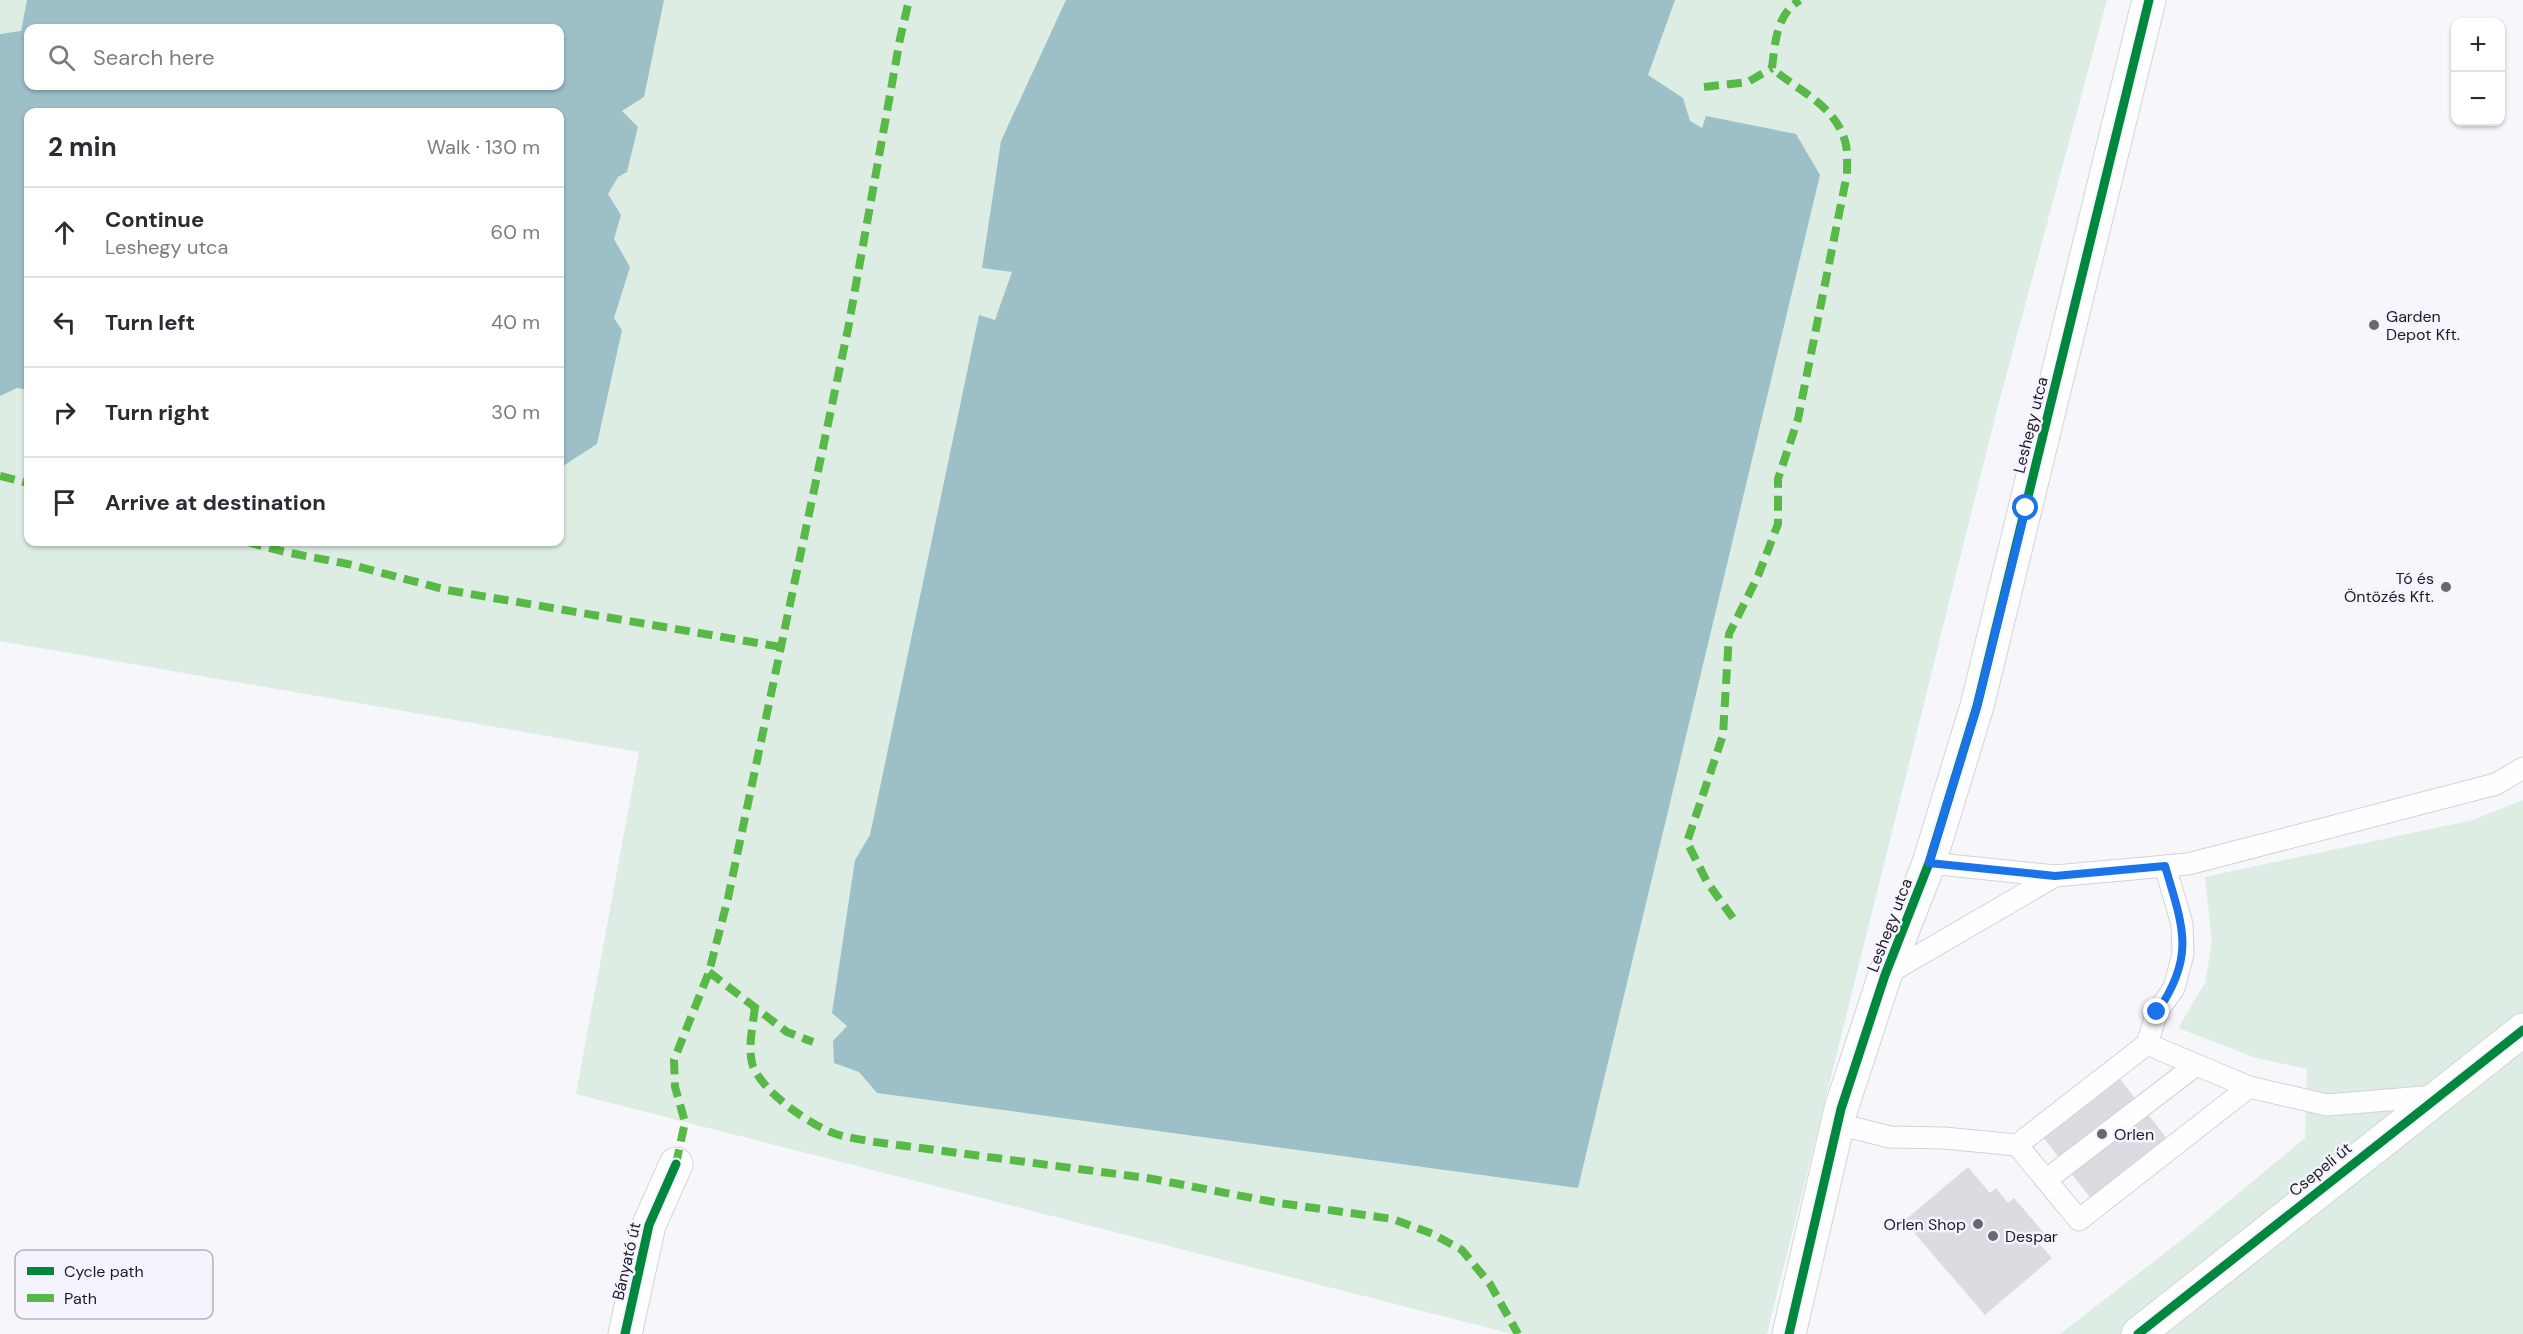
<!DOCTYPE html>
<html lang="en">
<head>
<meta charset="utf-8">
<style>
	:root { --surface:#fff; --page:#f2f2f3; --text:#2b2b33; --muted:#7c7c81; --line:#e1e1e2 }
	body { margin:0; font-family:"DM Sans",sans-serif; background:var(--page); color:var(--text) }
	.controls { position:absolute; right:18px; top:18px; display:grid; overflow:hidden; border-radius:12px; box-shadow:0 2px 4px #0004 }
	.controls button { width:54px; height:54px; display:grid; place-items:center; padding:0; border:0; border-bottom:2px solid var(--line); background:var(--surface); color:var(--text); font:30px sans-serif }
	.stop { position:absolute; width:18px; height:18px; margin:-14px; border:4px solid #1a73e8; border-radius:50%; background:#fff }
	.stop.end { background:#1a73e8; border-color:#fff; box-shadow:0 2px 6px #0008 }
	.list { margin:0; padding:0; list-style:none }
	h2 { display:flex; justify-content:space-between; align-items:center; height:78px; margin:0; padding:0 24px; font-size:26px }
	h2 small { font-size:20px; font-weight:400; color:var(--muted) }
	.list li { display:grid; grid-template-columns:39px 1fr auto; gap:18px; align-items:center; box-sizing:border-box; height:90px; padding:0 24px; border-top:2px solid var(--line) }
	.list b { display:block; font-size:22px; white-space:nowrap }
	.list p { margin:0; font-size:20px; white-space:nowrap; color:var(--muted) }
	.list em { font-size:20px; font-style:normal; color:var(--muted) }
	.icon { flex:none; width:33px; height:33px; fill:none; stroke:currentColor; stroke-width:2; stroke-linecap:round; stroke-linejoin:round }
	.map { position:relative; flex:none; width:2523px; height:1334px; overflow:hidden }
	.search { position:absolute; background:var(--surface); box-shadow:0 2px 4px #0004; left:24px; top:24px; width:540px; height:66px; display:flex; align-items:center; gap:15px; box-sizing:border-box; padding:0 21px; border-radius:12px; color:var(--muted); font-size:22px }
	.panel { position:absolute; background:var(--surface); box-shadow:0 2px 4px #0004; left:24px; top:108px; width:540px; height:438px; border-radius:12px }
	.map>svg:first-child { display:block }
</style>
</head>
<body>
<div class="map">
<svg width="2523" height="1334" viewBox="0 0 2523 1334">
	<rect width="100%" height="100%" fill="#f6f6fb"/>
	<g fill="#ddede4" fill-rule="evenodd">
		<path d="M0,0H2107L1998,406L1767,1334H1512L576,1094L639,752L0,641ZM28,28H560V86H28ZM28,112H560V542H28Z"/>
		<polygon points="2523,800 2523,1334 2060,1334 2193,1231 2305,1138 2307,1069 2256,1058 2178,1028 2205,983 2212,942 2205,877 2473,820"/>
	</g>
	<g fill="#9dbfc8" fill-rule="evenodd">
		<path d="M27,0H664L644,97L622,111L638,127L627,172L618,177L608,194L621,215L614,239L630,267L614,318L622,330L597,444L560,468V112H28V390L17,388L0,396V34L21,31ZM28,28H560V86H28Z"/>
		<polygon points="1066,0 1675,0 1648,75 1683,98 1690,121 1702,128 1706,116 1796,134 1820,175 1578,1188 877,1093 859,1072 834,1063 833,1041 847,1026 832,1013 855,860 870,835 979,315 995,320 1012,272 982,268 1001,141"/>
	</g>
	<g fill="#dcdbe1">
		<polygon points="2108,1064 2172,1145 2096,1205 2032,1123"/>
		<polygon points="1968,1167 1990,1193 1996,1188 2008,1203 2014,1198 2045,1234 2037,1241 2052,1258 1985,1315 1904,1221"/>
	</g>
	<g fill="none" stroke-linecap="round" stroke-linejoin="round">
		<g stroke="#d3d3d8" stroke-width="23">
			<g id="lane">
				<polyline points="1929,863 2055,876 2188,864 2496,784 2523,768"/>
				<polyline points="1885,975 2055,876"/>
				<polyline points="2147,1044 2249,1087 2327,1105 2436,1096"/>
				<polyline points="1838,1124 1890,1137 1944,1138 2017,1145 2147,1044 2157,1012 2174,988 2183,954 2182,924 2165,866"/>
				<polyline points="2017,1145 2079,1220 2249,1087"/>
				<polyline points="2046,1180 2196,1065"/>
			</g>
		</g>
		<g stroke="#d3d3d8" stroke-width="35">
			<g id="street">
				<polyline points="625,1334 649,1225 676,1164"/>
				<polyline points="1789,1334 1841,1109 1885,975 1929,863 1977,706 2149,0"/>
			</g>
		</g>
		<g stroke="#d3d3d8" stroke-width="35">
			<polyline id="secondary" points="2138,1334 2523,1030"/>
		</g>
		<use href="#lane" stroke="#fefefe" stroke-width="21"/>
		<use href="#street" stroke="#fefefe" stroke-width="33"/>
		<use href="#secondary" stroke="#fefefe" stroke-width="33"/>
		<g stroke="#58b947" stroke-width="8" stroke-dasharray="15 8" stroke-linecap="butt">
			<path d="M1772,68C1775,44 1776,14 1800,0"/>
			<polyline points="1704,87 1748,82 1772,68"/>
			<polyline points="0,476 28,483"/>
			<polyline points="247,542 285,552 348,564 447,590 781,647"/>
			<path d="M1733,918L1707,882L1687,842L1723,735L1729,634L1758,576L1778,524V479L1798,419L1847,174C1847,164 1848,150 1845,141C1835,105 1798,91 1772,68"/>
			<polyline points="709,972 787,1032 813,1042"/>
			<path d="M755,1007C753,1025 748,1045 752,1063C760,1091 812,1127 839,1135C850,1138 863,1140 875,1142L1147,1178L1279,1203L1393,1219L1433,1234L1462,1250L1490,1284L1518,1334"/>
			<polyline points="676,1164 685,1122 675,1087 674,1060 709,972 728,898 848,329 900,39 909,0"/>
		</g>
		<g stroke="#f5f3fe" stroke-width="13">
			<g id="cycleway">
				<polyline points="625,1334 649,1225 676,1164"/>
				<polyline points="1789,1334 1841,1109 1885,975 1929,863 1977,706 2149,0"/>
				<polyline points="2138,1334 2523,1030"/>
			</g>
		</g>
		<use href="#cycleway" stroke="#00873e" stroke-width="9"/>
	</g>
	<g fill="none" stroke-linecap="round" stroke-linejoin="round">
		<path stroke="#1a73e8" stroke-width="8" d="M2026,508L1977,706L1929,863L2055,876L2165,866C2183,927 2196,956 2157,1012"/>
	</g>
	<g fill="#69686e" stroke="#f5f3fe" stroke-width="2">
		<circle cx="2374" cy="325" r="6"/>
		<circle cx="2446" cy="587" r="6"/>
		<circle cx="2102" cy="1134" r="6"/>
		<circle cx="1978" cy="1224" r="6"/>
		<circle cx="1993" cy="1236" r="6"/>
	</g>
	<g text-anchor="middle" stroke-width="5" stroke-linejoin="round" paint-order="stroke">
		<g font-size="16" fill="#1d1b22" stroke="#f5f3fe" text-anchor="start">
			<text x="2386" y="322">Garden<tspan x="2386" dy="18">Depot Kft.</tspan></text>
			<text x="2434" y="584" text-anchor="end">Tó és<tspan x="2434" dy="18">Öntözés Kft.</tspan></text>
			<text x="2114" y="1140">Orlen</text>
			<text x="1966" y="1230" text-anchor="end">Orlen Shop</text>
			<text x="2005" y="1242">Despar</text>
		</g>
		<g font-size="16" fill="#1d1b22" stroke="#f5f3fe">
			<text transform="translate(2030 425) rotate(-76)" y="6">Leshegy utca</text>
			<text transform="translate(1889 925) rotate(-69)" y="6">Leshegy utca</text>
			<text transform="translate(2320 1169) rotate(-39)" y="6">Csepeli út</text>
			<text transform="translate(626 1261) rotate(-77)" y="6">Bányató út</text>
		</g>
	</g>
	<rect x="15" y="1250" width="198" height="69" rx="9" fill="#f5f3fe" stroke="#b4b2bc" stroke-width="1.5"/>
	<rect x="27" y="1267" width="27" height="8" fill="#00873e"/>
	<rect x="27" y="1294" width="27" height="8" fill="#58b947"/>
	<g font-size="16" fill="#1d1b22">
		<text x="64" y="1277">Cycle path</text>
		<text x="64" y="1304">Path</text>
	</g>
</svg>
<div class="controls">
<button>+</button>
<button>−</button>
</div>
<div class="stop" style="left:2026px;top:508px"></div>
<div class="stop end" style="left:2157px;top:1012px"></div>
<div class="search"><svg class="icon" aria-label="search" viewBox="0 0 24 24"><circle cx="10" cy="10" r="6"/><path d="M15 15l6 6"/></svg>Search here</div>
<section class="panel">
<h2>2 min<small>Walk · 130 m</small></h2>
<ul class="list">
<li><svg class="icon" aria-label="ahead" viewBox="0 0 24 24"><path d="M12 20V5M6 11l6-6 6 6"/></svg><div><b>Continue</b><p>Leshegy utca</p></div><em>60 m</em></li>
<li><svg class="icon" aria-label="left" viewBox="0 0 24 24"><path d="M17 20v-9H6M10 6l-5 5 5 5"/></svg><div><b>Turn left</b></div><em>40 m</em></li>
<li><svg class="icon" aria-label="right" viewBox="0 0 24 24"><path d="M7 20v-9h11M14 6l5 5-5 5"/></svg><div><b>Turn right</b></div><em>30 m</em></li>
<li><svg class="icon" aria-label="arrive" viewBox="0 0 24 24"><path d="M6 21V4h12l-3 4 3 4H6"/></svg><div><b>Arrive at destination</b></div></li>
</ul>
</section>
</div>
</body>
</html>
